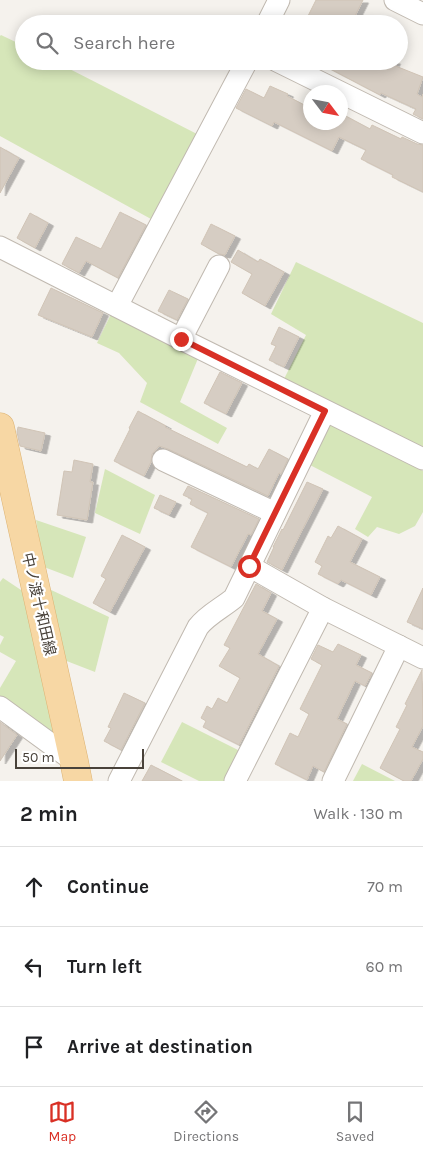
<!DOCTYPE html>
<html lang="en">
<head>
<meta charset="utf-8">
<style>
	:root { --surface:#fff; --page:#f2f2f2; --text:#202124; --muted:#757577; --line:#e0e0e0; --accent:#d93025 }
	body { margin:0; font-family:Karla,"Noto Sans JP",sans-serif; background:var(--page); color:var(--text) }
	.compass { position:absolute; left:303px; top:85px; width:45px; height:45px; border-radius:50%; background:var(--surface); box-shadow:0 2px 12px #0003; rotate:122deg }
	.scale { position:absolute; left:15px; bottom:12px; width:129px; box-sizing:border-box; padding-left:5px; border:2px solid #49423a; border-top:0; font-size:14px; line-height:18px; white-space:nowrap; color:#49423a; -webkit-text-stroke:4px #fff; paint-order:stroke }
	.stop { position:absolute; width:15px; height:15px; margin:-11px; border:4px solid #d93025; border-radius:50%; background:#fff }
	.stop.end { background:#d93025; border-color:#fff; box-shadow:0 1px 5px #0008 }
	.list { margin:0; padding:0; list-style:none }
	h2 { display:flex; justify-content:space-between; align-items:center; height:65px; margin:0; padding:0 20px; font-size:21px }
	h2 small { font-size:16px; font-weight:400; color:var(--muted) }
	.list li { display:grid; grid-template-columns:32px 1fr auto; gap:15px; align-items:center; box-sizing:border-box; height:80px; padding:0 20px; border-top:1px solid var(--line) }
	.list b { display:block; font-size:19px; white-space:nowrap }
	.list em { font-size:16px; font-style:normal; color:var(--muted) }
	.icon { flex:none; width:28px; height:28px; fill:none; stroke:currentColor; stroke-width:2; stroke-linecap:round; stroke-linejoin:round }
	.map { position:relative; flex:none; width:423px; height:781px; overflow:hidden }
	.search { position:absolute; background:var(--surface); box-shadow:0 2px 12px #0003; left:15px; right:15px; top:15px; height:55px; display:flex; align-items:center; gap:12px; box-sizing:border-box; padding:0 18px; border-radius:28px; color:var(--muted); font-size:19px }
	.sheet { height:305px; background:var(--surface) }
	nav { display:flex; justify-content:space-around; align-items:center; box-sizing:border-box; height:70px; border-top:1px solid var(--line); background:var(--surface); font-size:14px; color:var(--muted) }
	nav a { display:grid; justify-items:center; gap:2px }
	nav .on { color:var(--accent) }
	.map>svg:first-child { display:block }
</style>
</head>
<body>
<div class="map">
<svg width="423" height="781" viewBox="0 0 423 781">
	<defs>
		<filter id="shadow"><feDropShadow dx="5.5" dy="3" stdDeviation="0" flood-color="#0004"/></filter>
	</defs>
	<rect width="100%" height="100%" fill="#f5f2ed"/>
	<g fill="#d6e6b9">
		<polygon points="1,35 24,46 24,61 54,61 197,134 151,219 0,136 0,36"/>
		<polygon points="296,262 423,323 423,451 282,383 306,335 271,314"/>
		<polygon points="111,314 199,356 180,402 227,428 218,444 140,402 147,383 119,353 97,343"/>
		<polygon points="328,422 423,471 423,512 415,526 399,534 377,527 368,537 355,529 372,497 308,464"/>
		<polygon points="105,469 155,495 140,534 95,513"/>
		<polygon points="36,520 86,537 73,578 44,567"/>
		<polygon points="3,578 27,594 58,738 0,698 0,688 16,661 0,652 0,645 4,637 0,635 0,582"/>
		<polygon points="49,589 109,617 95,672 64,660"/>
		<polygon points="182,722 240,751 225,781 199,781 161,762"/>
		<polygon points="362,764 395,781 353,781"/>
	</g>
	<g fill="#d6cdc3" stroke="#d0c4b6" filter="url(#shadow)">
		<polygon points="316,0 363,0 351,24 304,24"/>
		<polygon points="315,61 395,61 393,65 423,77 417,94 422,97 423,94 423,119 413,114 416,109 381,93 380,95"/>
		<polygon points="270,86 288,94 287,96 310,108 310,122 340,122 340,113 370,129 372,125 401,139 402,137 417,144 423,145 423,192 392,177 393,175 361,159 366,150 339,137 332,151 274,122 272,126 236,108 246,89 264,98"/>
		<polygon points="0,147 19,158 0,193"/>
		<polygon points="120,212 146,225 118,278 86,261 79,273 62,264 76,237 101,249"/>
		<polygon points="30,213 48,223 35,248 17,238"/>
		<polygon points="211,224 235,236 225,255 219,254 201,244"/>
		<polygon points="238,250 258,262 260,259 284,272 265,306 242,293 252,274 231,262"/>
		<polygon points="51,288 103,313 92,337 38,315"/>
		<polygon points="169,290 188,299 177,320 158,311"/>
		<polygon points="279,327 299,337 284,367 269,360 276,346 271,344"/>
		<polygon points="220,372 242,383 226,414 204,403"/>
		<polygon points="138,411 166,426 165,427 247,467 249,464 258,469 269,449 288,459 281,474 279,473 268,496 168,449 159,446 152,454 151,462 144,476 114,461 130,429 129,428"/>
		<polygon points="18,427 45,433 41,451 20,446 17,432"/>
		<polygon points="74,460 93,464 90,482 93,482 87,520 57,515 64,471 72,472"/>
		<polygon points="307,482 323,489 282,570 267,562 274,547 273,547 282,529 283,530"/>
		<polygon points="188,486 259,519 251,535 248,534 231,567 191,547 208,513 190,504 192,499 183,495"/>
		<polygon points="160,495 176,502 169,515 154,508"/>
		<polygon points="338,526 362,539 350,562 380,577 371,595 341,580 338,584 318,574 322,566 315,562 328,536 331,538"/>
		<polygon points="122,535 145,547 110,612 93,603 106,579 101,576"/>
		<polygon points="256,584 271,593 262,611 277,619 258,654 279,666 239,745 203,727 206,721 201,718 207,706 212,709 218,698 227,703 240,678 219,666 230,648 224,645"/>
		<polygon points="423,588 423,629 407,622"/>
		<polygon points="338,644 361,655 356,665 372,673 365,686 355,681 337,719 347,724 324,772 313,766 307,780 275,764 290,733 298,737 309,714 300,709 322,665 311,659 318,645 333,652"/>
		<polygon points="422,670 423,726 412,747 423,752 423,759 411,781 404,781 380,768 400,729 396,727 407,705 405,704"/>
		<polygon points="124,693 145,703 121,750 104,741 111,728 108,727"/>
		<polygon points="0,722 17,735 0,761"/>
		<polygon points="151,765 182,781 142,781"/>
	</g>
	<g fill="none" stroke-linecap="round" stroke-linejoin="round">
		<g stroke="#c0b9b0" stroke-width="23">
			<g id="minor">
				<polyline points="395,0 423,14"/>
				<polyline points="267,24 279,0"/>
				<polyline points="277,61 423,133"/>
				<polyline points="0,247 181,339 423,459"/>
				<polyline points="117,306 247,61"/>
				<polyline points="181,339 219,266"/>
				<polyline points="163,460 275,513"/>
				<polyline points="249,566 323,608 423,658"/>
				<polyline points="0,707 74,761"/>
				<path d="M119,781L198,627C207,615 222,608 234,598L325,411"/>
				<polyline points="235,781 323,608"/>
				<polyline points="333,781 399,646"/>
			</g>
		</g>
		<g stroke="#dcb374" stroke-width="29">
			<polyline id="major" points="0,427 74,761 78,781"/>
		</g>
		<use href="#minor" stroke="#fff" stroke-width="21"/>
		<use href="#major" stroke="#f7d7a4" stroke-width="28"/>
	</g>
	<g fill="none" stroke-linecap="round" stroke-linejoin="round">
		<polyline stroke="#d93025" stroke-width="6" points="181,339 325,411 249,566"/>
	</g>
	<g text-anchor="middle" stroke-width="4.5" stroke-linejoin="round" paint-order="stroke">
		<g font-size="15" fill="#49423a" stroke="#fff">
			<text transform="translate(39 604) rotate(77)" y="5">中ノ渡十和田線</text>
		</g>
	</g>
</svg>
<svg class="compass" viewBox="-18 -18 36 36"><path d="M0-13l5 13h-10z" fill="#e53935"/><path d="M0 13l5-13h-10z" fill="#757577"/></svg>
<div class="scale">50 m</div>
<div class="stop" style="left:249px;top:566px"></div>
<div class="stop end" style="left:181px;top:339px"></div>
<div class="search"><svg class="icon" aria-label="search" viewBox="0 0 24 24"><circle cx="10" cy="10" r="6"/><path d="M15 15l6 6"/></svg>Search here</div>
</div>
<section class="sheet">
<h2>2 min<small>Walk · 130 m</small></h2>
<ul class="list">
<li><svg class="icon" aria-label="ahead" viewBox="0 0 24 24"><path d="M12 20V5M6 11l6-6 6 6"/></svg><div><b>Continue</b></div><em>70 m</em></li>
<li><svg class="icon" aria-label="left" viewBox="0 0 24 24"><path d="M17 20v-9H6M10 6l-5 5 5 5"/></svg><div><b>Turn left</b></div><em>60 m</em></li>
<li><svg class="icon" aria-label="arrive" viewBox="0 0 24 24"><path d="M6 21V4h12l-3 4 3 4H6"/></svg><div><b>Arrive at destination</b></div></li>
</ul>
</section>
<nav>
<a class="on"><svg class="icon" aria-label="map" viewBox="0 0 24 24"><path d="M3 6l6-2 6 2 6-2v14l-6 2-6-2-6 2zM9 4v14M15 6v14"/></svg>Map</a>
<a><svg class="icon" aria-label="directions" viewBox="0 0 24 24"><path d="M12 3l9 9-9 9-9-9zM9 14v-3h6M13 9l2 2-2 2"/></svg>Directions</a>
<a><svg class="icon" aria-label="saved" viewBox="0 0 24 24"><path d="M7 4h10v16l-5-4-5 4z"/></svg>Saved</a>
</nav>
</body>
</html>
